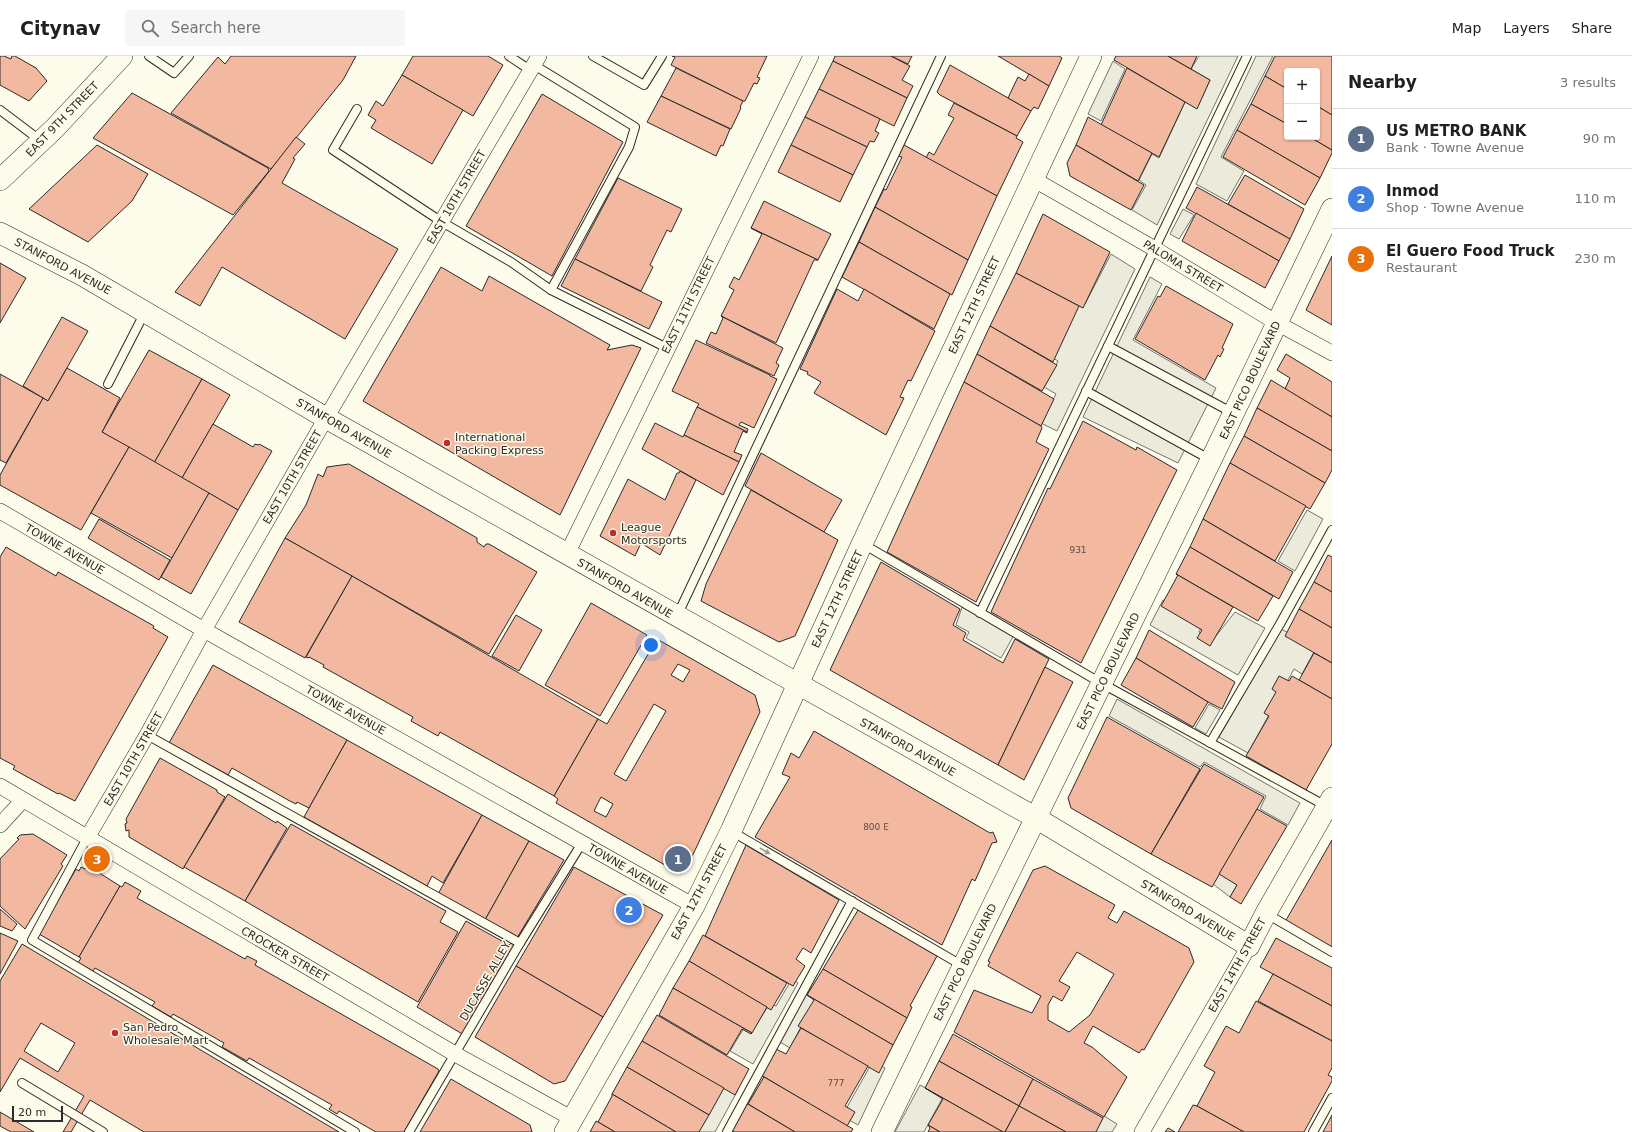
<!DOCTYPE html>
<html lang="en">
<head>
<meta charset="utf-8">
<style>
	:root { --surface:#fff; --page:#f6f6f6; --text:#202124; --muted:#757577; --line:#e0e0e0; --accent:#c62828 }
	body { margin:0; font-family:"DejaVu Sans",sans-serif; background:var(--page); color:var(--text) }
	.controls { position:absolute; right:12px; top:12px; display:grid; overflow:hidden; border-radius:4px; box-shadow:0 1px 3px #0004 }
	.controls button { width:36px; height:36px; display:grid; place-items:center; padding:0; border:0; border-bottom:1px solid var(--line); background:var(--surface); color:var(--text); font:20px sans-serif }
	.scale { position:absolute; left:12px; bottom:10px; width:51px; box-sizing:border-box; padding-left:4px; border:2px solid #2b2b2b; border-top:0; font-size:11px; line-height:14px; white-space:nowrap; color:#2b2b2b; -webkit-text-stroke:3px #fdfbea; paint-order:stroke }
	.you { position:absolute; left:651px; top:589px; width:14px; height:14px; margin:-10px; border:3px solid #fff; border-radius:50%; background:#1a73e8; box-shadow:0 0 0 6px #1a73e833 }
	.badge { display:grid; place-items:center; width:26px; height:26px; border-radius:50%; background:var(--accent); color:#fff; font-size:13px; font-weight:700 }
	.pin { position:absolute; translate:-50% -50%; border:2px solid #fff; box-shadow:0 1px 4px #0006 }
	.list { margin:0; padding:0; list-style:none }
	h2 { display:flex; justify-content:space-between; align-items:center; height:52px; margin:0; padding:0 16px; font-size:17px }
	h2 small { font-size:13px; font-weight:400; color:var(--muted) }
	.list li { display:grid; grid-template-columns:26px 1fr auto; gap:12px; align-items:center; box-sizing:border-box; height:60px; padding:0 16px; border-top:1px solid var(--line) }
	.list b { display:block; font-size:15px; white-space:nowrap }
	.list p { margin:0; font-size:13px; white-space:nowrap; color:var(--muted) }
	.list em { font-size:13px; font-style:normal; color:var(--muted) }
	.icon { flex:none; width:22px; height:22px; fill:none; stroke:currentColor; stroke-width:2; stroke-linecap:round; stroke-linejoin:round }
	.map { position:relative; flex:none; width:1332px; height:1076px; overflow:hidden }
	header { display:flex; align-items:center; gap:24px; box-sizing:border-box; height:56px; padding:0 20px; background:var(--surface); border-bottom:1px solid var(--line) }
	header strong { font-size:19px }
	nav { display:flex; gap:22px; margin-inline-start:auto; font-size:14px }
	.search { width:280px; height:36px; background:var(--page); display:flex; align-items:center; gap:10px; box-sizing:border-box; padding:0 14px; border-radius:4px; color:var(--muted); font-size:15px }
	main { display:flex }
	aside { flex:1; background:var(--surface) }
	.map>svg:first-child { display:block }
</style>
</head>
<body>
<header>
<strong>Citynav</strong>
<div class="search"><svg class="icon" aria-label="search" viewBox="0 0 24 24"><circle cx="10" cy="10" r="6"/><path d="M15 15l6 6"/></svg>Search here</div>
<nav><a>Map</a><a>Layers</a><a>Share</a></nav>
</header>
<main>
<div class="map">
<svg width="1332" height="1076" viewBox="0 0 1332 1076">
	<rect width="100%" height="100%" fill="#fdfbea"/>
	<g fill="#eceadb" stroke="#74746e">
		<polygon points="1199,0 1238,0 1157,169 1132,154 1146,129 1139,124 1152,98 1159,102 1185,46 1197,52 1210,24 1191,13"/>
		<polygon points="1256,0 1273,0 1221,101 1244,115 1227,145 1196,128"/>
		<polygon points="1113,5 1125,13 1101,65 1088,58"/>
		<polygon points="1183,153 1194,159 1179,183 1170,178"/>
		<polygon points="1111,198 1135,213 1057,375 1041,367 1056,338 1044,331 1058,305 1053,302 1080,246 1085,248"/>
		<polygon points="1150,221 1162,228 1133,284 1216,332 1178,407 1083,361"/>
		<polygon points="1307,454 1323,463 1295,515 1278,505"/>
		<polygon points="1163,544 1204,566 1199,576 1212,585 1235,556 1265,572 1238,619 1150,569"/>
		<polygon points="962,551 1013,581 1001,602 966,582 969,576 956,569"/>
		<polygon points="1281,573 1316,592 1302,618 1294,613 1248,697 1219,681"/>
		<polygon points="1117,643 1300,747 1288,769 1260,753 1266,740 1204,706 1200,711 1109,660"/>
		<polygon points="1209,648 1220,654 1206,678 1195,672"/>
		<polygon points="1221,814 1239,826 1230,841 1213,828"/>
		<polygon points="792,923 798,927 753,1008 730,995 747,967 755,971 770,947 776,950"/>
		<polygon points="809,930 819,936 790,992 780,986"/>
		<polygon points="873,1005 885,1012 858,1069 842,1060"/>
		<polygon points="725,1027 738,1034 715,1076 698,1076"/>
		<polygon points="920,1029 943,1041 924,1076 895,1076"/>
		<polygon points="1104,1060 1117,1068 1112,1076 1095,1076"/>
	</g>
	<g fill="#f2b8a0" stroke="#2b2b2b" fill-rule="evenodd">
		<polygon points="0,0 4,0 11,3 12,0 15,0 36,12 47,25 29,45 0,29"/>
		<polygon points="231,0 356,0 343,24 271,113 171,57 218,1 225,8"/>
		<polygon points="413,0 488,0 503,9 473,60 402,19"/>
		<polygon points="672,0 767,0 757,21 760,22 757,28 754,27 745,45 743,45 671,9 675,1"/>
		<polygon points="835,0 891,0 910,10 902,24 913,30 907,42 833,5"/>
		<polygon points="891,0 912,0 908,8"/>
		<polygon points="998,0 1059,0 1062,2 1049,30"/>
		<polygon points="1116,0 1168,0 1210,24 1197,53 1114,4"/>
		<polygon points="1168,0 1197,0 1191,13"/>
		<polygon points="1275,0 1332,0 1332,59 1317,50 1317,15 1287,15 1287,33 1265,20"/>
		<polygon points="833,5 907,42 894,70 819,33"/>
		<polygon points="950,9 1031,55 1017,80 940,39 937,36"/>
		<polygon points="676,12 743,45 740,51 741,52 731,73 661,40"/>
		<polygon points="1127,12 1185,46 1159,101 1101,69"/>
		<polygon points="1029,18 1049,30 1038,53 1034,51 1031,55 1008,42 1018,21 1025,25"/>
		<polygon points="402,19 463,54 432,108 371,72 376,64 368,59 376,45 383,50"/>
		<polygon points="1265,20 1287,33 1287,68 1251,48"/>
		<polygon points="819,33 880,63 875,75 879,77 874,86 870,85 867,91 805,61"/>
		<polygon points="132,37 268,112 269,115 233,159 93,82"/>
		<polygon points="542,38 623,86 552,220 466,170"/>
		<polygon points="661,40 730,73 723,90 721,89 716,100 647,66"/>
		<polygon points="954,47 1017,80 1016,82 1023,86 997,140 926,102 929,96 934,99 954,62 948,59"/>
		<polygon points="1251,48 1287,68 1287,81 1310,81 1332,94 1332,97 1320,122 1237,74"/>
		<polygon points="1317,50 1332,59 1332,94 1310,81 1317,81"/>
		<polygon points="805,61 867,91 853,119 791,89"/>
		<polygon points="1088,61 1152,97 1138,125 1076,89"/>
		<polygon points="1237,74 1320,122 1305,149 1223,101"/>
		<polygon points="296,81 305,88 293,102 295,103 282,127 398,193 345,283 222,211 200,250 175,236"/>
		<polygon points="97,89 148,118 132,145 88,186 29,153"/>
		<polygon points="791,89 853,119 840,146 778,116"/>
		<polygon points="904,89 997,140 968,204 875,151 884,133 886,134 902,101 898,100"/>
		<polygon points="1076,89 1144,129 1131,154 1070,120 1067,107"/>
		<polygon points="1245,119 1304,153 1290,183 1228,148"/>
		<polygon points="618,122 682,153 671,176 667,174 650,209 653,211 641,235 575,203"/>
		<polygon points="1197,131 1290,183 1279,205 1186,152"/>
		<polygon points="764,145 831,178 818,204 751,172"/>
		<polygon points="875,151 968,204 952,239 859,186"/>
		<polygon points="1196,157 1279,205 1265,232 1182,185"/>
		<polygon points="1043,158 1110,196 1083,252 1016,217"/>
		<polygon points="751,172 818,204 814,204 776,287 721,260 734,234 729,231 734,221 739,224 762,178"/>
		<polygon points="859,186 950,238 934,273 842,221"/>
		<polygon points="1332,200 1332,269 1306,254"/>
		<polygon points="575,203 662,246 649,273 561,230"/>
		<polygon points="0,207 26,222 0,267"/>
		<polygon points="441,211 482,235 489,220 610,289 607,294 632,289 641,292 560,459 363,345"/>
		<polygon points="1016,217 1079,250 1053,306 990,270"/>
		<polygon points="1166,230 1233,268 1222,292 1224,293 1220,301 1218,299 1205,324 1135,283 1158,240 1160,241"/>
		<polygon points="837,233 858,245 864,233 935,275 911,325 908,324 900,341 904,342 886,379 814,337 821,326 807,318 808,316 800,313"/>
		<polygon points="721,260 783,292 776,307 779,309 774,320 706,287 711,276 716,278 723,262"/>
		<polygon points="62,261 88,275 48,345 23,330"/>
		<polygon points="990,270 1057,309 1042,335 977,298"/>
		<polygon points="696,284 770,319 770,320 777,323 754,372 741,366 739,369 748,373 747,376 697,351 699,348 672,335"/>
		<polygon points="149,294 202,323 154,407 102,376"/>
		<polygon points="977,298 1054,343 1041,370 964,326"/>
		<polygon points="1286,298 1332,326 1332,361 1285,333 1290,322 1277,314"/>
		<polygon points="67,312 120,342 102,376 129,391 81,474 0,429 0,419 43,342 48,345"/>
		<polygon points="0,318 43,342 6,407 0,404"/>
		<polygon points="202,323 230,339 182,422 154,407"/>
		<polygon points="1271,324 1332,361 1332,395 1257,352"/>
		<polygon points="964,326 1041,370 1042,372 1036,386 1049,393 976,546 887,496"/>
		<polygon points="697,351 747,376 747,377 743,375 734,396 742,399 739,406 684,379"/>
		<polygon points="1257,352 1332,395 1332,414 1325,427 1244,380"/>
		<polygon points="1083,365 1136,394 1137,391 1177,414 1081,607 991,556 1048,432 1050,433"/>
		<polygon points="655,367 683,381 684,379 739,406 723,439 642,393"/>
		<polygon points="213,368 253,391 255,388 258,389 259,388 272,395 238,454 182,422"/>
		<polygon points="1244,380 1325,427 1310,453 1230,407"/>
		<polygon points="129,391 209,437 172,502 91,457"/>
		<polygon points="761,397 842,444 824,476 745,430"/>
		<polygon points="1230,407 1306,450 1275,505 1203,463"/>
		<polygon points="349,408 477,482 477,486 484,491 486,488 489,488 537,516 489,598 285,482 306,449 318,418 323,421 327,411"/>
		<polygon points="680,415 696,424 660,499 641,487 635,500 600,480 628,423 665,444 677,417 679,417"/>
		<polygon points="751,434 838,484 795,580 779,586 701,545 706,528"/>
		<polygon points="209,437 238,454 191,538 161,521"/>
		<polygon points="99,463 170,504 159,524 88,482"/>
		<polygon points="1203,463 1293,516 1279,543 1190,491"/>
		<polygon points="285,482 352,520 305,602 239,566"/>
		<polygon points="6,491 56,520 58,516 154,570 153,572 168,581 75,745 59,737 58,738 13,713 15,710 0,702 0,501"/>
		<polygon points="1190,491 1273,540 1258,565 1176,518"/>
		<polygon points="1328,499 1332,501 1332,536 1314,526"/>
		<polygon points="881,506 960,553 953,569 966,577 963,584 1003,607 1015,583 1049,603 998,709 830,614"/>
		<polygon points="1176,518 1233,551 1210,590 1197,582 1202,574 1161,550 1178,519"/>
		<polygon points="352,520 598,663 554,740 440,676 438,680 411,665 413,661 323,611 324,609 309,601 308,602 306,601"/>
		<polygon points="1314,526 1332,536 1332,572 1299,553"/>
		<polygon points="591,547 647,579 600,660 545,629"/>
		<polygon points="1299,553 1332,572 1332,607 1285,580"/>
		<polygon points="516,559 542,574 519,615 492,600"/>
		<polygon points="1149,574 1235,626 1222,653 1208,646 1136,602"/>
		<path d="M657,583L755,639L760,656L689,807L672,813L556,747L558,743L554,740L598,663L607,668ZM678,608L690,614L683,626L671,619ZM654,648L666,655L626,725L614,718ZM601,741L613,748L606,761L594,755Z"/>
		<polygon points="1314,597 1332,607 1332,643 1299,624"/>
		<polygon points="1136,602 1208,646 1193,671 1121,629"/>
		<polygon points="213,609 347,684 309,752 297,746 296,748 288,744 232,712 228,719 169,687"/>
		<polygon points="1045,611 1073,626 1024,724 998,709"/>
		<polygon points="1279,620 1289,625 1292,620 1332,643 1332,688 1306,734 1246,700 1269,660 1264,657 1276,636 1272,633"/>
		<polygon points="1107,661 1200,713 1151,798 1071,752 1068,742"/>
		<polygon points="814,675 990,777 993,776 997,786 992,787 975,825 972,823 942,889 755,781 790,721 782,718 791,697 799,702"/>
		<polygon points="347,684 482,759 443,827 432,820 427,830 304,761"/>
		<polygon points="160,702 217,734 217,736 225,741 183,813 129,781 129,774 126,775 125,768 127,767 126,763"/>
		<polygon points="1204,708 1264,741 1212,831 1151,798"/>
		<polygon points="228,738 276,767 277,765 287,772 245,845 184,811"/>
		<polygon points="1257,753 1287,770 1241,848 1230,841 1237,829 1219,818"/>
		<polygon points="482,759 529,785 485,864 438,838"/>
		<polygon points="291,768 446,855 440,866 458,876 418,946 245,845"/>
		<polygon points="33,778 67,799 61,808 63,810 25,873 0,850 0,803 19,783 17,782 20,779"/>
		<polygon points="1332,784 1332,893 1285,866"/>
		<polygon points="529,785 564,804 517,882 485,864"/>
		<polygon points="746,789 839,844 811,897 803,892 796,903 805,910 793,930 705,880"/>
		<path d="M1045,810L1115,849L1108,862L1117,867L1124,855L1189,892L1194,906L1144,994L1142,993L1139,997L1093,970L1084,987L1092,991L1127,1021L1104,1061L954,976L974,934L1032,957L1041,940L988,910L990,906L988,905L1033,814ZM1077,896L1114,918L1090,959L1069,976L1048,964V949L1053,940L1062,945L1070,931L1059,925Z"/>
		<polygon points="81,811 85,813 86,811 89,812 90,811 120,830 79,901 39,878 76,813 79,815"/>
		<polygon points="574,811 663,859 603,961 516,910"/>
		<polygon points="125,826 141,835 137,842 245,903 247,900 257,905 255,909 438,1013 439,1015 404,1076 376,1076 339,1055 337,1058 329,1053 332,1049 249,1002 247,1005 222,991 224,987 173,958 171,961 152,950 155,946 95,912 93,915 78,907 81,902 79,901 120,830 122,831"/>
		<polygon points="0,853 17,868 12,875 0,870"/>
		<polygon points="858,854 937,900 910,950 912,951 907,962 823,913"/>
		<polygon points="466,865 509,889 511,887 514,889 477,952 464,979 417,951"/>
		<polygon points="0,877 18,885 0,918"/>
		<polygon points="703,879 787,927 771,954 689,905"/>
		<polygon points="1276,882 1332,912 1332,950 1260,911"/>
		<path d="M22,888L339,1076H144L90,1044L71,1076H63L84,1040L20,1002L0,1036V925ZM41,967L75,987L58,1016L24,995Z"/>
		<polygon points="689,905 767,951 752,977 673,932"/>
		<polygon points="516,910 603,961 565,1025 554,1028 475,981"/>
		<polygon points="823,913 907,962 893,989 807,939"/>
		<polygon points="1273,918 1332,950 1332,985 1258,945"/>
		<polygon points="673,932 752,977 751,978 742,973 727,999 659,959"/>
		<polygon points="807,939 893,989 879,1017 798,970 814,944"/>
		<polygon points="1256,945 1332,985 1332,1012 1328,1019 1332,1021 1332,1025 1304,1076 1244,1076 1197,1050 1215,1016 1204,1010 1226,970 1239,977"/>
		<polygon points="657,959 749,1013 735,1039 642,985"/>
		<polygon points="801,972 868,1010 845,1050 855,1056 847,1070 761,1019 776,993 786,998"/>
		<polygon points="953,978 1033,1023 1019,1050 939,1005"/>
		<polygon points="642,985 724,1032 709,1059 627,1011"/>
		<polygon points="939,1005 1019,1050 1005,1076 1003,1076 925,1032"/>
		<polygon points="627,1011 709,1059 699,1076 676,1076 612,1038"/>
		<polygon points="764,1021 853,1073 851,1076 795,1076 748,1048"/>
		<polygon points="451,1023 530,1069 532,1076 420,1076"/>
		<polygon points="1033,1023 1103,1062 1096,1076 1066,1076 1019,1050"/>
		<polygon points="925,1032 1003,1076 940,1076 928,1069 943,1043"/>
		<polygon points="612,1038 676,1076 615,1076 598,1066 612,1040"/>
		<polygon points="746,1047 795,1076 735,1076 731,1074"/>
		<polygon points="1193,1049 1197,1050 1244,1076 1178,1076"/>
		<polygon points="1019,1050 1066,1076 1005,1076"/>
		<polygon points="0,1056 34,1076 11,1076 0,1070"/>
		<polygon points="1332,1059 1332,1076 1323,1076"/>
		<polygon points="596,1065 598,1066 615,1076 590,1076"/>
		<polygon points="928,1069 940,1076 928,1076 930,1072"/>
		<polygon points="1168,1072 1175,1076 1165,1076"/>
	</g>
	<g fill="none" stroke-linecap="round" stroke-linejoin="round">
		<g stroke="#2b2b2b" stroke-width="10">
			<g id="lane">
				<polyline points="149,0 174,17 189,0"/>
				<polyline points="509,0 530,14"/>
				<polyline points="593,0 644,29 662,0"/>
				<polyline points="534,9 635,71 629,91 551,234"/>
				<polyline points="357,53 333,94 442,166 511,206 551,234 667,292"/>
				<polyline points="0,54 41,85"/>
				<polyline points="1108,290 1233,357"/>
				<polyline points="108,328 145,256"/>
				<polyline points="1086,335 1211,404"/>
				<polyline points="863,488 1101,627 1326,750"/>
				<polyline points="980,557 1247,0"/>
				<polyline points="677,560 941,0"/>
				<polyline points="147,679 520,887"/>
				<polyline points="1210,687 1280,568 1332,474"/>
				<polyline points="731,775 963,910"/>
				<polyline points="87,782 32,884 355,1076"/>
				<polyline points="1267,858 1332,896"/>
				<polyline points="22,1027 103,1076"/>
				<polyline points="409,1076 520,887 582,787"/>
				<polyline points="727,1076 852,845"/>
				<polyline points="1313,1076 1332,1042"/>
			</g>
		</g>
		<g stroke="#2b2b2b" stroke-width="16">
			<g id="street">
				<polyline points="1033,123 1155,193 1277,267 1332,297"/>
				<polyline points="0,455 204,574 694,850"/>
				<polyline points="567,498 811,0"/>
				<polyline points="0,730 455,998 573,1063"/>
				<polyline points="0,769 23,744"/>
				<polyline points="87,782 147,679 204,574 326,362 539,0"/>
				<polyline points="1142,1076 1249,890"/>
			</g>
		</g>
		<g stroke="#2b2b2b" stroke-width="22">
			<g id="secondary">
				<polyline points="0,124 55,72 122,0"/>
				<polyline points="0,177 82,219 326,362 1036,762 1249,890 1266,857 1332,742"/>
				<polyline points="565,1076 694,850 731,775 862,488 1091,0"/>
				<polyline points="882,1076 1211,404 1332,153"/>
			</g>
		</g>
		<use href="#lane" stroke="#fdfbea" stroke-width="8"/>
		<use href="#street" stroke="#fdfbea" stroke-width="15"/>
		<use href="#secondary" stroke="#fdfbea" stroke-width="21"/>
	</g>
	<defs><path id="oneway-solid" d="M-6-.8H1V-3.2L6.5 0L1 3.2V.8H-6Z"/></defs>
	<use fill="#9e9d94" href="#oneway-solid" transform="translate(765 795) rotate(30)"/>
	<g fill="#c62828" stroke="#fdfbea" stroke-width="1.5">
		<circle cx="447" cy="387" r="4"/>
		<circle cx="613" cy="477" r="4"/>
		<circle cx="115" cy="977" r="4"/>
	</g>
	<g text-anchor="middle" stroke-width="3" stroke-linejoin="round" paint-order="stroke">
		<g font-size="9" fill="#5d4e48">
			<text x="1078" y="497">931</text>
			<text x="876" y="774">800 E</text>
			<text x="836" y="1030">777</text>
		</g>
		<g font-size="11" fill="#2b2b2b" stroke="#fdfbea">
			<text transform="translate(62 63) rotate(-46)" y="4">EAST 9TH STREET</text>
			<text transform="translate(456 141) rotate(-60)" y="4">EAST 10TH STREET</text>
			<text transform="translate(63 210) rotate(28)" y="4">STANFORD AVENUE</text>
			<text transform="translate(1183 210) rotate(31)" y="4">PALOMA STREET</text>
			<text transform="translate(688 249) rotate(-64)" y="4">EAST 11TH STREET</text>
			<text transform="translate(974 249) rotate(-65)" y="4">EAST 12TH STREET</text>
			<text transform="translate(1250 324) rotate(-65)" y="4">EAST PICO BOULEVARD</text>
			<text transform="translate(344 372) rotate(30)" y="4">STANFORD AVENUE</text>
			<text transform="translate(292 421) rotate(-60)" y="4">EAST 10TH STREET</text>
			<text transform="translate(65 493) rotate(30)" y="4">TOWNE AVENUE</text>
			<text transform="translate(625 532) rotate(30)" y="4">STANFORD AVENUE</text>
			<text transform="translate(837 543) rotate(-65)" y="4">EAST 12TH STREET</text>
			<text transform="translate(1108 615) rotate(-64)" y="4">EAST PICO BOULEVARD</text>
			<text transform="translate(346 654) rotate(29)" y="4">TOWNE AVENUE</text>
			<text transform="translate(908 691) rotate(29)" y="4">STANFORD AVENUE</text>
			<text transform="translate(133 703) rotate(-60)" y="4">EAST 10TH STREET</text>
			<text transform="translate(628 813) rotate(30)" y="4">TOWNE AVENUE</text>
			<text transform="translate(699 836) rotate(-62)" y="4">EAST 12TH STREET</text>
			<text transform="translate(1188 854) rotate(31)" y="4">STANFORD AVENUE</text>
			<text transform="translate(285 898) rotate(30)" y="4">CROCKER STREET</text>
			<text transform="translate(965 906) rotate(-64)" y="4">EAST PICO BOULEVARD</text>
			<text transform="translate(1237 909) rotate(-61)" y="4">EAST 14TH STREET</text>
			<text transform="translate(485 925) rotate(-60)" y="4">DUCASSE ALLEY</text>
		</g>
		<g font-size="11" fill="#2b2b2b" stroke="#fdfbea" text-anchor="start">
			<text x="455" y="385">International<tspan x="455" dy="13">Packing Express</tspan></text>
			<text x="621" y="475">League<tspan x="621" dy="13">Motorsports</tspan></text>
			<text x="123" y="975">San Pedro<tspan x="123" dy="13">Wholesale Mart</tspan></text>
		</g>
	</g>
</svg>
<div class="controls">
<button>+</button>
<button>−</button>
</div>
<div class="scale">20 m</div>
<div class="you"></div>
<div class="pin badge" style="left:678px;top:803px;background:#5c6f8a">1</div>
<div class="pin badge" style="left:629px;top:854px;background:#3f7fe0">2</div>
<div class="pin badge" style="left:97px;top:803px;background:#e8710a">3</div>
</div>
<aside>
<h2>Nearby<small>3 results</small></h2>
<ul class="list">
<li><span class="badge" style="background:#5c6f8a">1</span><div><b>US METRO BANK</b><p>Bank · Towne Avenue</p></div><em>90 m</em></li>
<li><span class="badge" style="background:#3f7fe0">2</span><div><b>Inmod</b><p>Shop · Towne Avenue</p></div><em>110 m</em></li>
<li><span class="badge" style="background:#e8710a">3</span><div><b>El Guero Food Truck</b><p>Restaurant</p></div><em>230 m</em></li>
</ul>
</aside>
</main>
</body>
</html>
